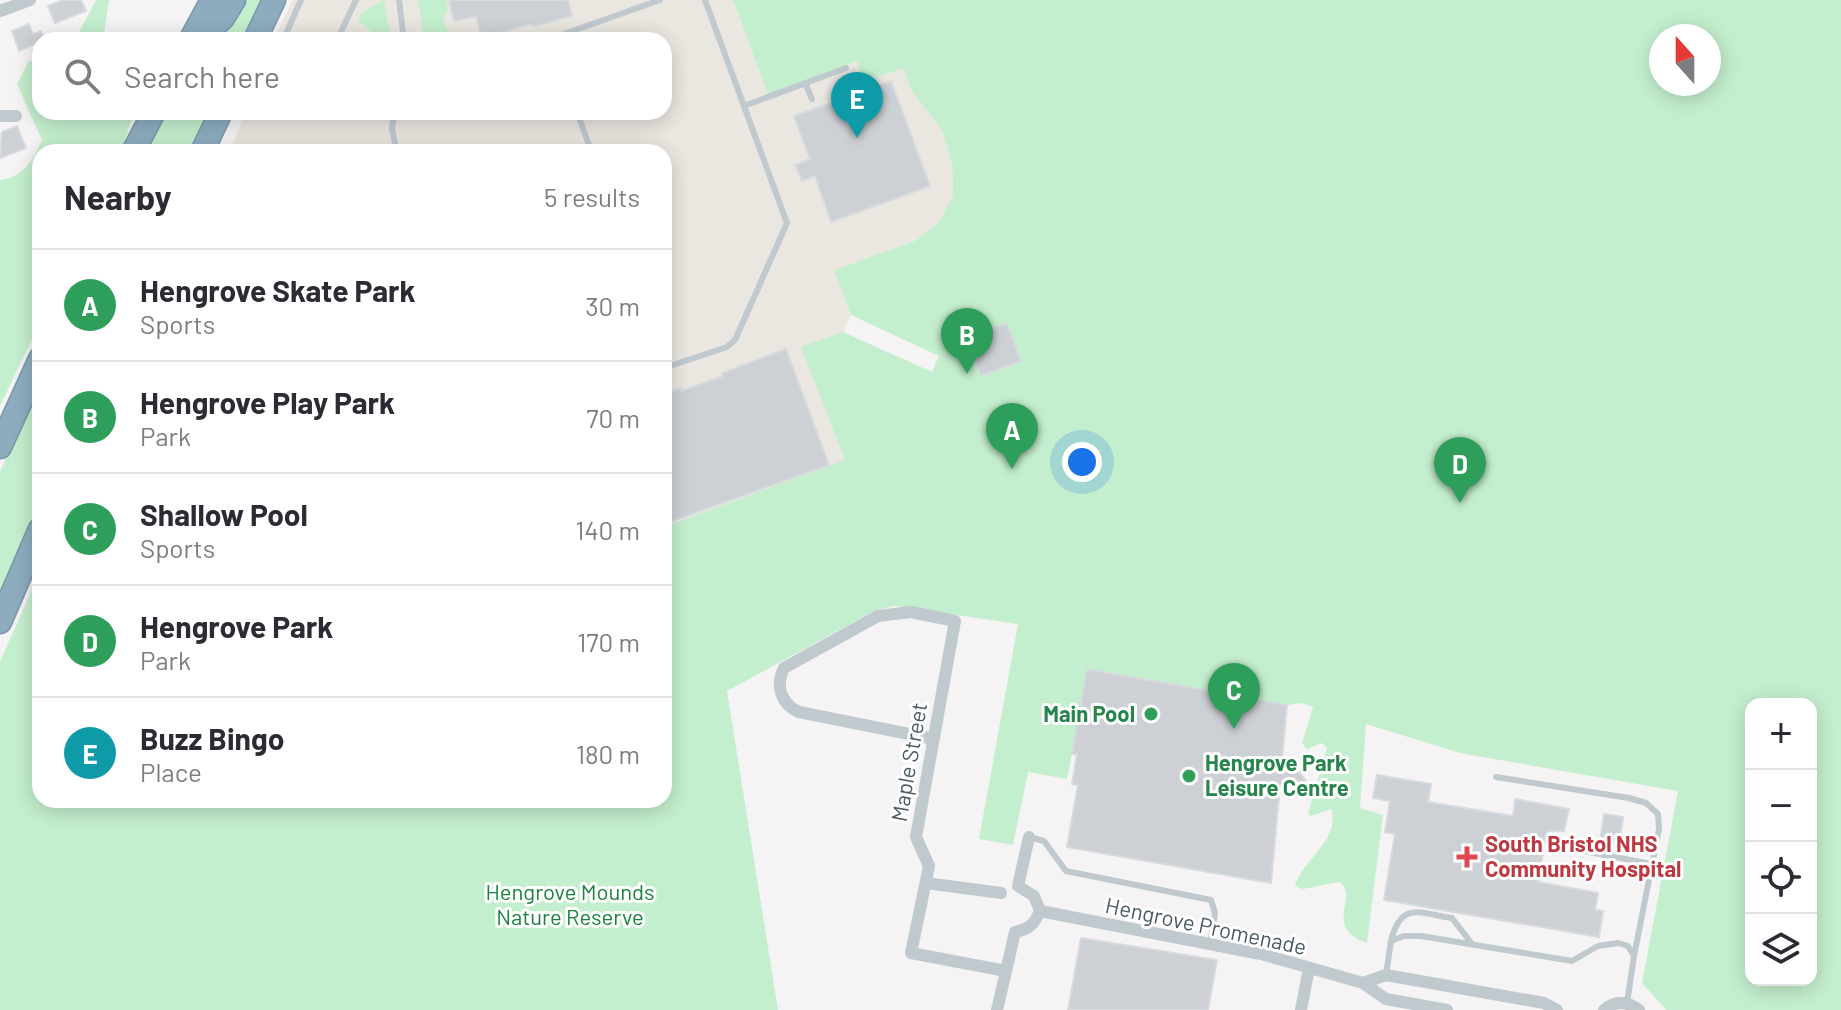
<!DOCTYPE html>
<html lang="en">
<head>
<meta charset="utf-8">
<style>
	:root { --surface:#fff; --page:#f2f2f3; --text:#2b2b33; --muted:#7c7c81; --line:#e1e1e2; --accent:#111827 }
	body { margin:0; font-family:Barlow,sans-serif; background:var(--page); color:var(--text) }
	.controls { position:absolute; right:24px; bottom:24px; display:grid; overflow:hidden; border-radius:16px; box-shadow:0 4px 20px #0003 }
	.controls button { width:72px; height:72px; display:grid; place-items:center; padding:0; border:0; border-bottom:2px solid var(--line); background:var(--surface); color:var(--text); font:40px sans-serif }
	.compass { position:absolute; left:1649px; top:24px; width:72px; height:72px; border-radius:50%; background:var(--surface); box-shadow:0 4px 20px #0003; rotate:339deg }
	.you { position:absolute; left:1082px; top:462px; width:28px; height:28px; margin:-20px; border:6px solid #fff; border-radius:50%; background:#1a73e8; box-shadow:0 0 0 12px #1a73e833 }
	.badge { display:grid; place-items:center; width:52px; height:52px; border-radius:50%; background:var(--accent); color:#fff; font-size:26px; font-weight:700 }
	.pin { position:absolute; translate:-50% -66px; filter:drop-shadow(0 2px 4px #0008) }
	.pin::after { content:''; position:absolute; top:42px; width:28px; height:24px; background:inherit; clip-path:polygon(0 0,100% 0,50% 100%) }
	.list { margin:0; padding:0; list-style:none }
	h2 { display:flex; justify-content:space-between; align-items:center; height:104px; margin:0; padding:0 32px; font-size:34px }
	h2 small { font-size:26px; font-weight:400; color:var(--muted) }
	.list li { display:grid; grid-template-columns:52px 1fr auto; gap:24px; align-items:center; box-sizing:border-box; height:112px; padding:0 32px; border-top:2px solid var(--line) }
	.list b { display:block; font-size:30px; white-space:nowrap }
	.list p { margin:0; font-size:26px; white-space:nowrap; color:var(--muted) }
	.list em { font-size:26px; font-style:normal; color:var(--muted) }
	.icon { flex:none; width:44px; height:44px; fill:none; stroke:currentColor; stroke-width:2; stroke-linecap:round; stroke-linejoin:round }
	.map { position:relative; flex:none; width:1841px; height:1010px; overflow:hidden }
	.search { position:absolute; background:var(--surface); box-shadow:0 4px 20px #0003; left:32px; top:32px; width:640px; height:88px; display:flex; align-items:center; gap:20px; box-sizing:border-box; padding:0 28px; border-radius:24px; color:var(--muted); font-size:30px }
	.panel { position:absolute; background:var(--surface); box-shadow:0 4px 20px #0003; left:32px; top:144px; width:640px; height:664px; border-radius:24px }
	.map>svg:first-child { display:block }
</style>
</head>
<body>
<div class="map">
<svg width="1841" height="1010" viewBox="0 0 1841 1010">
	<rect width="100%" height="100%" fill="#f5f3f3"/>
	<polygon fill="#eae7e1" points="293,0 733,0 768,93 857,61 903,68 911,90 942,129 952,163 953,197 939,222 915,241 835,270 851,315 843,332 802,347 854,482 664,629 664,152 230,152 245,112 664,112 664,40 273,40"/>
	<g fill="#c4efce" fill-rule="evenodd">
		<polygon points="96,0 109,0 103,40 75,40"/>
		<polygon points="237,0 265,0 246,40 212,40"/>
		<polygon points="384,0 391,40 382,40 358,21 362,13"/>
		<polygon points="418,0 446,0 448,9 443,20 447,30 456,34 453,40 424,40"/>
		<path d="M733,0H1841V1010H1666L1642,983L1678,791L1460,753L1366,724L1360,808L1383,815L1367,943C1321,927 1361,895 1339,882L1303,889L1295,886C1303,859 1341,839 1331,809L1311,816L1308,814L1327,748L1322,743L1307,749L1302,743L1313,707L1302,703L1287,705L1088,669L1067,779L1028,772L1013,845L979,839L1018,624L895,606L876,610L727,691L778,1010H0V662L40,571V800H664V527L845,460L801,347L843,332L932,372L939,356L851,315L834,270L915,241L939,222L953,196L952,163L942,130L911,90L903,68L864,81L857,61L768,94ZM1661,36H1709V84H1661ZM1751,704H1811V980H1751Z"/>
		<path d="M29,61L40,62V112H134L121,152H40V322L0,406V180C24,177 33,160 42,140L17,84Z"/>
		<polygon points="167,112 212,112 193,152 145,152"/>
		<polygon points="40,381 40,503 0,595 0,472"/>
	</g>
	<g fill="#cdd1d5" stroke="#d7dade" stroke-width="2">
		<polygon points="63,0 81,0 86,11 55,23 48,6"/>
		<polygon points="449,0 568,0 572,16 535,26 531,24 486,37 480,33 476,16 454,21"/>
		<polygon points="29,24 33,34 41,31 44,40 19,51 12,31"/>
		<polygon points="891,81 930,186 831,222 815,176 802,181 795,165 810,159 794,116"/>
		<polygon points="17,126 26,148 0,158 2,132"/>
		<polygon points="1007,323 1021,361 981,376 968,337"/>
		<polygon points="786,349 829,465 664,524 664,394 681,388 682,391 723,376 722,373"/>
		<polygon points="1087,669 1287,705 1281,771 1299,772 1306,781 1298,789 1280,786 1271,883 1067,847 1078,785 1072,784 1077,754 1072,754"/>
		<polygon points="1377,775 1431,784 1428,802 1513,816 1515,799 1569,809 1564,831 1547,831 1538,882 1598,893 1595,910 1603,911 1599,937 1384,900 1395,834 1385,832 1390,801 1373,798"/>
		<polygon points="1604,814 1623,817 1619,844 1600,841"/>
		<polygon points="1081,938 1217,960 1208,1010 1068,1010"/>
	</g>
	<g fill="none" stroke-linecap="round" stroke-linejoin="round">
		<g stroke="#7898ab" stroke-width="25">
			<g id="highway">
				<polyline points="191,39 212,0"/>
				<polyline points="199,40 223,18 234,0"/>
				<polyline points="255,40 274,0"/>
				<polyline points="133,152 154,112"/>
				<polyline points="202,152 221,112"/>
				<polyline points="0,447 40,359"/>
				<polyline points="0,622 40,529"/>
			</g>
		</g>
		<g stroke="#bfc9ce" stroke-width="6">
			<polyline points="399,0 404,40"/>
			<polyline points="339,36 356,0"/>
			<polyline points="288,40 285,36 301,0"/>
			<polyline points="547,40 660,0"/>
			<polyline points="805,83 812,99"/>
			<polyline points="744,106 846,68"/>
			<polyline points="394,112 392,129 397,152"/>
			<polyline points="577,112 589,145 586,152"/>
			<polyline points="664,368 727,347 735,340 787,223 705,0"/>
			<polyline points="1496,777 1629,798 1646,803 1658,814 1659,829 1634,956"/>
			<polyline points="1029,837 1044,841 1066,871 1211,900 1215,913 1210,945"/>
			<polyline points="1569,848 1651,864"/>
			<path d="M1391,941C1401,901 1419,913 1452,918L1472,944"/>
			<polyline points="1386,975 1391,941 1404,936 1421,936 1572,961 1598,946 1618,943 1628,946 1634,956 1627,1003"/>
		</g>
		<g stroke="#bfc9ce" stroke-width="12">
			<polyline points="0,11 30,0"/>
			<polyline points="0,116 16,116"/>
			<path d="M934,739L799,712C781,704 775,686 784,668L878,616L911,612L955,621L916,837L929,866L911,953L1006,971"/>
			<polyline points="926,883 1001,893"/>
			<polyline points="1040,911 1261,954 1363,983 1386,999 1447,1010"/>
			<polyline points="1363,983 1386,975 1544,1003 1557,1010"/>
			<path d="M997,1010L1015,932C1029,929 1034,925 1040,911L1034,896L1018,886L1029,837"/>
			<polyline points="1301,1010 1309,968"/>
			<path d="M1604,1010C1616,1000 1628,1001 1639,1010"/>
		</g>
		<use href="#highway" stroke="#8dadbf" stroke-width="22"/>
	</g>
	<g fill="#2e9e5b" stroke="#fff" stroke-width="3">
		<circle cx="1151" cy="714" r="8"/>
		<circle cx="1189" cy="776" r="8"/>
	</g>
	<path fill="#e0444e" stroke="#fff" stroke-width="3" d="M1463 845h8v8h8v8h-8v8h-8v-8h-8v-8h8z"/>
	<g text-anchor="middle" stroke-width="6" stroke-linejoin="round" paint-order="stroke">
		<g font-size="22" font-weight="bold" fill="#27864d" stroke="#fff" text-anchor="end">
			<text x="1135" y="722">Main Pool</text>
			<text x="1205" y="771" text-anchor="start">Hengrove Park<tspan x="1205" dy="25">Leisure Centre</tspan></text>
		</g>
		<g font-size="22" fill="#4b5960" stroke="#fff">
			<text transform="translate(909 762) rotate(-80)" y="8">Maple Street</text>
			<text transform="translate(1206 926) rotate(12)" y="8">Hengrove Promenade</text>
		</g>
		<g font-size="22" font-weight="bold" fill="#be3a42" stroke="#fff" text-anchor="start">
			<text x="1485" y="852">South Bristol NHS<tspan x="1485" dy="25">Community Hospital</tspan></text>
		</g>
		<g font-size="22" fill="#1b823e" stroke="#fff">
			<text x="570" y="900">Hengrove Mounds<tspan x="570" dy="25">Nature Reserve</tspan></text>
		</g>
	</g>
</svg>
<div class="controls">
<button>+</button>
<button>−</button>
<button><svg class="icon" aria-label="locate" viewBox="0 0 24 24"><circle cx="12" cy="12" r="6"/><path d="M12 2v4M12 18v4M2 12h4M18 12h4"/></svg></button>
<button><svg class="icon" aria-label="layers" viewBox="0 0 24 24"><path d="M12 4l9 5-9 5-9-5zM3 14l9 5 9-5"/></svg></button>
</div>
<svg class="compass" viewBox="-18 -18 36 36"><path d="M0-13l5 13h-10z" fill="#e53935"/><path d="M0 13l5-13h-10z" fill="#7c7c81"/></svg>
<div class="you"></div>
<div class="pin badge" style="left:1012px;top:469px;background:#2e9e5b">A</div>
<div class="pin badge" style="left:967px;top:374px;background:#2e9e5b">B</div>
<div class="pin badge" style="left:1234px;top:729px;background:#2e9e5b">C</div>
<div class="pin badge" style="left:1460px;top:503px;background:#2e9e5b">D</div>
<div class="pin badge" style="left:857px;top:138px;background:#0f9aa8">E</div>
<div class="search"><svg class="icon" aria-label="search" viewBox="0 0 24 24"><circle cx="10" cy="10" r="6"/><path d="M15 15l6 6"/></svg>Search here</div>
<section class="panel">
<h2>Nearby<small>5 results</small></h2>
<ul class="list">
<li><span class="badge" style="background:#2e9e5b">A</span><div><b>Hengrove Skate Park</b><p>Sports</p></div><em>30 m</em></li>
<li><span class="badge" style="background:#2e9e5b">B</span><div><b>Hengrove Play Park</b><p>Park</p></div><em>70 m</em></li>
<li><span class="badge" style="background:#2e9e5b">C</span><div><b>Shallow Pool</b><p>Sports</p></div><em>140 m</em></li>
<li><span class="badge" style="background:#2e9e5b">D</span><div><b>Hengrove Park</b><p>Park</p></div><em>170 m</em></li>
<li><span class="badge" style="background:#0f9aa8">E</span><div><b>Buzz Bingo</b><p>Place</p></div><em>180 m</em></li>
</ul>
</section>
</div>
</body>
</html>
